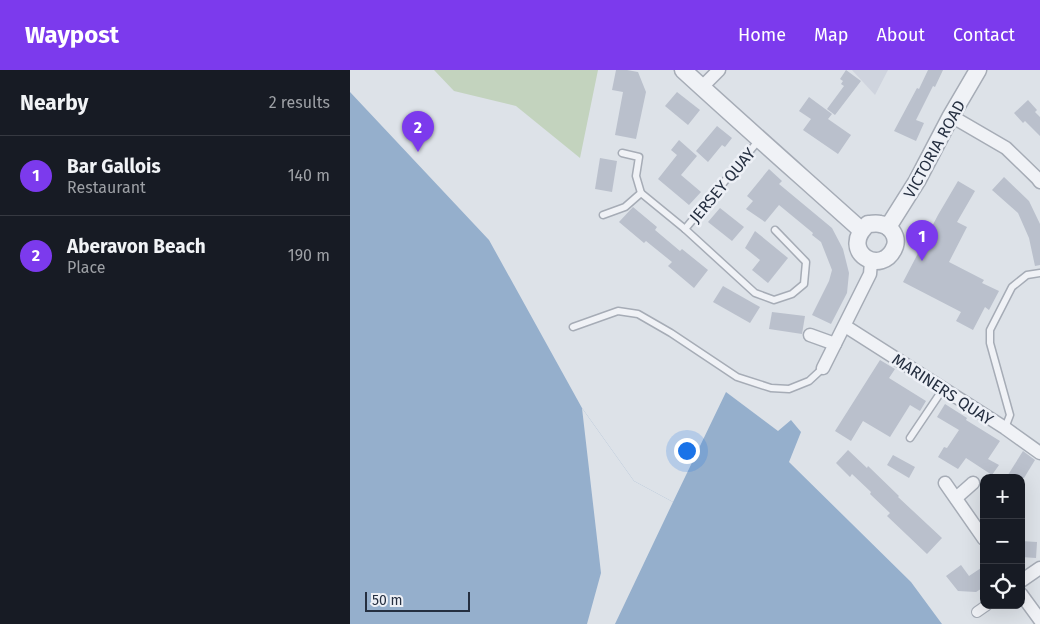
<!DOCTYPE html>
<html lang="en">
<head>
<meta charset="utf-8">
<style>
	:root { --surface:#171b24; --page:#20242c; --text:#f1f3f6; --muted:#9ea1a6; --line:#363941; --accent:#7c3aed }
	body { margin:0; font-family:"Fira Sans",sans-serif; background:var(--page); color:var(--text) }
	.controls { position:absolute; right:15px; bottom:15px; display:grid; overflow:hidden; border-radius:10px; box-shadow:0 5px 20px #0002 }
	.controls button { width:45px; height:45px; display:grid; place-items:center; padding:0; border:0; border-bottom:1px solid var(--line); background:var(--surface); color:var(--text); font:25px sans-serif }
	.scale { position:absolute; left:15px; bottom:12px; width:105px; box-sizing:border-box; padding-left:5px; border:2px solid #252f40; border-top:0; font-size:14px; line-height:18px; white-space:nowrap; color:#252f40; -webkit-text-stroke:4px #edf0f6; paint-order:stroke }
	.you { position:absolute; left:336px; top:380px; width:18px; height:18px; margin:-12px; border:4px solid #fff; border-radius:50%; background:#1a73e8; box-shadow:0 0 0 8px #1a73e833 }
	.badge { display:grid; place-items:center; width:32px; height:32px; border-radius:50%; background:var(--accent); color:#fff; font-size:16px; font-weight:700 }
	.pin { position:absolute; translate:-50% -41px; filter:drop-shadow(0 1px 2px #0008) }
	.pin::after { content:''; position:absolute; top:26px; width:18px; height:15px; background:inherit; clip-path:polygon(0 0,100% 0,50% 100%) }
	.list { margin:0; padding:0; list-style:none }
	h2 { display:flex; justify-content:space-between; align-items:center; height:65px; margin:0; padding:0 20px; font-size:21px }
	h2 small { font-size:16px; font-weight:400; color:var(--muted) }
	.list li { display:grid; grid-template-columns:32px 1fr auto; gap:15px; align-items:center; box-sizing:border-box; height:80px; padding:0 20px; border-top:1px solid var(--line) }
	.list b { display:block; font-size:19px; white-space:nowrap }
	.list p { margin:0; font-size:16px; white-space:nowrap; color:var(--muted) }
	.list em { font-size:16px; font-style:normal; color:var(--muted) }
	.icon { flex:none; width:28px; height:28px; fill:none; stroke:currentColor; stroke-width:2; stroke-linecap:round; stroke-linejoin:round }
	.map { position:relative; flex:none; width:690px; height:554px; overflow:hidden }
	header { display:flex; align-items:center; gap:30px; box-sizing:border-box; height:70px; padding:0 25px; background:var(--accent); color:#fff }
	header strong { font-size:24px }
	nav { display:flex; gap:28px; margin-inline-start:auto; font-size:18px }
	main { display:flex }
	aside { flex:1; background:var(--surface) }
	.map>svg:first-child { display:block }
</style>
</head>
<body>
<header>
<strong>Waypost</strong>
<nav><a>Home</a><a>Map</a><a>About</a><a>Contact</a></nav>
</header>
<main>
<aside>
<h2>Nearby<small>2 results</small></h2>
<ul class="list">
<li><span class="badge">1</span><div><b>Bar Gallois</b><p>Restaurant</p></div><em>140 m</em></li>
<li><span class="badge">2</span><div><b>Aberavon Beach</b><p>Place</p></div><em>190 m</em></li>
</ul>
</aside>
<div class="map">
<svg width="690" height="554" viewBox="0 0 690 554">
	<rect width="100%" height="100%" fill="#dde2e8"/>
	<polygon fill="#cfd4de" points="502,0 538,0 525,25"/>
	<polygon fill="#c3d3be" points="84,0 248,0 230,88 166,36 104,21"/>
	<polygon fill="#95afcc" points="0,22 139,170 232,338 284,411 323,432 376,322 428,361 441,350 451,362 439,392 561,512 592,554 0,554"/>
	<polygon fill="#dde2e8" points="232,338 284,411 323,432 265,554 237,554 251,503"/>
	<g fill="#bac0cc">
		<polygon points="266,0 277,0 288,2 296,22 286,69 265,65 273,22 262,20"/>
		<polygon points="496,0 511,11 485,45 477,39 494,16 491,14 493,11 490,9"/>
		<polygon points="578,0 593,0 585,17 583,16 566,50 574,53 566,71 544,61 567,18 569,19"/>
		<polygon points="327,22 350,40 338,55 315,36"/>
		<polygon points="459,27 482,44 478,49 501,65 488,84 453,60 461,49 449,41"/>
		<polygon points="678,30 687,40 685,42 690,47 690,66 675,51 673,53 664,43"/>
		<polygon points="367,56 382,68 375,77 372,75 358,92 346,81"/>
		<polygon points="329,70 347,86 331,105 351,122 339,135 308,109 327,85 321,80"/>
		<polygon points="250,88 267,91 262,122 245,119"/>
		<polygon points="419,99 432,111 429,114 482,158 493,179 499,203 497,223 481,254 462,245 479,211 482,200 471,172 462,165 463,163 429,135 415,152 396,139 403,131 397,126"/>
		<polygon points="654,107 679,131 690,154 690,195 685,196 679,168 668,143 642,120"/>
		<polygon points="608,111 625,121 607,152 617,157 599,192 634,210 632,213 649,221 639,240 635,237 623,260 606,251 611,242 553,212 588,145"/>
		<polygon points="283,137 307,157 305,160 330,181 332,179 358,200 344,218 318,196 322,192 296,171 294,173 269,152"/>
		<polygon points="370,138 394,157 382,171 358,152"/>
		<polygon points="405,161 438,188 418,213 402,200 410,190 395,178"/>
		<polygon points="373,216 410,237 400,253 363,232"/>
		<polygon points="422,242 455,246 452,264 419,259"/>
		<polygon points="530,290 545,299 539,308 576,331 570,341 560,335 540,367 513,351 501,371 485,361"/>
		<polygon points="595,334 617,348 616,350 650,371 638,389 649,395 642,405 616,388 608,399 588,387 594,377 597,378 609,360 587,347"/>
		<polygon points="498,380 517,398 518,396 549,426 548,427 592,468 577,484 537,446 540,443 520,424 521,422 502,404 500,407 486,393"/>
		<polygon points="673,381 685,390 674,408 656,408"/>
		<polygon points="543,385 565,397 559,408 537,395"/>
		<polygon points="671,471 687,472 686,488 671,487"/>
		<polygon points="611,495 619,506 634,496 634,517 626,522 608,521 596,506"/>
	</g>
	<g fill="none" stroke-linecap="round" stroke-linejoin="round">
		<g stroke="#a6acb6" stroke-width="9">
			<g id="service">
				<polyline points="272,83 289,87 286,106 291,123 335,159 405,223 424,230 442,224 454,214 456,192 425,160"/>
				<polyline points="253,145 275,137 291,123"/>
				<polyline points="335,159 409,70"/>
				<polyline points="223,257 268,241 288,244 321,263 387,307 421,318 439,319 459,311 473,298"/>
				<polyline points="655,358 660,345 640,273 640,260 662,217 677,205 690,203"/>
				<polyline points="560,368 593,319"/>
			</g>
		</g>
		<g stroke="#a6acb6" stroke-width="12">
			<polyline id="pedestrian" points="627,542 637,535"/>
		</g>
		<g stroke="#a6acb6" stroke-width="15">
			<g id="minor">
				<polyline points="352,17 369,0"/>
				<polyline points="601,46 656,78 687,108 690,112"/>
				<polyline points="495,256 655,358 690,383"/>
				<polyline points="460,265 485,274"/>
				<polyline points="473,298 520,204 521,192"/>
				<polyline points="595,413 634,469"/>
				<polyline points="606,428 623,413"/>
				<polyline points="671,511 690,498"/>
				<polyline points="671,524 690,550"/>
			</g>
		</g>
		<g stroke="#a6acb6" stroke-width="19">
			<g id="tertiary">
				<path d="M333,0C392,54 452,107 511,160"/>
				<path d="M518,154C522,154 526,153 530,154C540,155 548,166 545,176C533,209 487,181 518,154Z"/>
				<polyline points="538,157 567,111 601,46 628,0"/>
			</g>
		</g>
		<use href="#service" stroke="#f0f2f6" stroke-width="6"/>
		<use href="#pedestrian" stroke="#f0f2f6" stroke-width="10"/>
		<use href="#minor" stroke="#f0f2f6" stroke-width="12"/>
		<use href="#tertiary" stroke="#f0f2f6" stroke-width="16"/>
	</g>
	<g text-anchor="middle" stroke-width="5" stroke-linejoin="round" paint-order="stroke">
		<g font-size="16" fill="#252f40" stroke="#edf0f6">
			<text transform="translate(584 79) rotate(-61)" y="6">VICTORIA ROAD</text>
			<text transform="translate(372 115) rotate(-50)" y="6">JERSEY QUAY</text>
			<text transform="translate(593 319) rotate(33)" y="6">MARINERS QUAY</text>
		</g>
	</g>
</svg>
<div class="controls">
<button>+</button>
<button>−</button>
<button><svg class="icon" aria-label="locate" viewBox="0 0 24 24"><circle cx="12" cy="12" r="6"/><path d="M12 2v4M12 18v4M2 12h4M18 12h4"/></svg></button>
</div>
<div class="scale">50 m</div>
<div class="you"></div>
<div class="pin badge" style="left:572px;top:191px">1</div>
<div class="pin badge" style="left:68px;top:82px">2</div>
</div>
</main>
</body>
</html>
